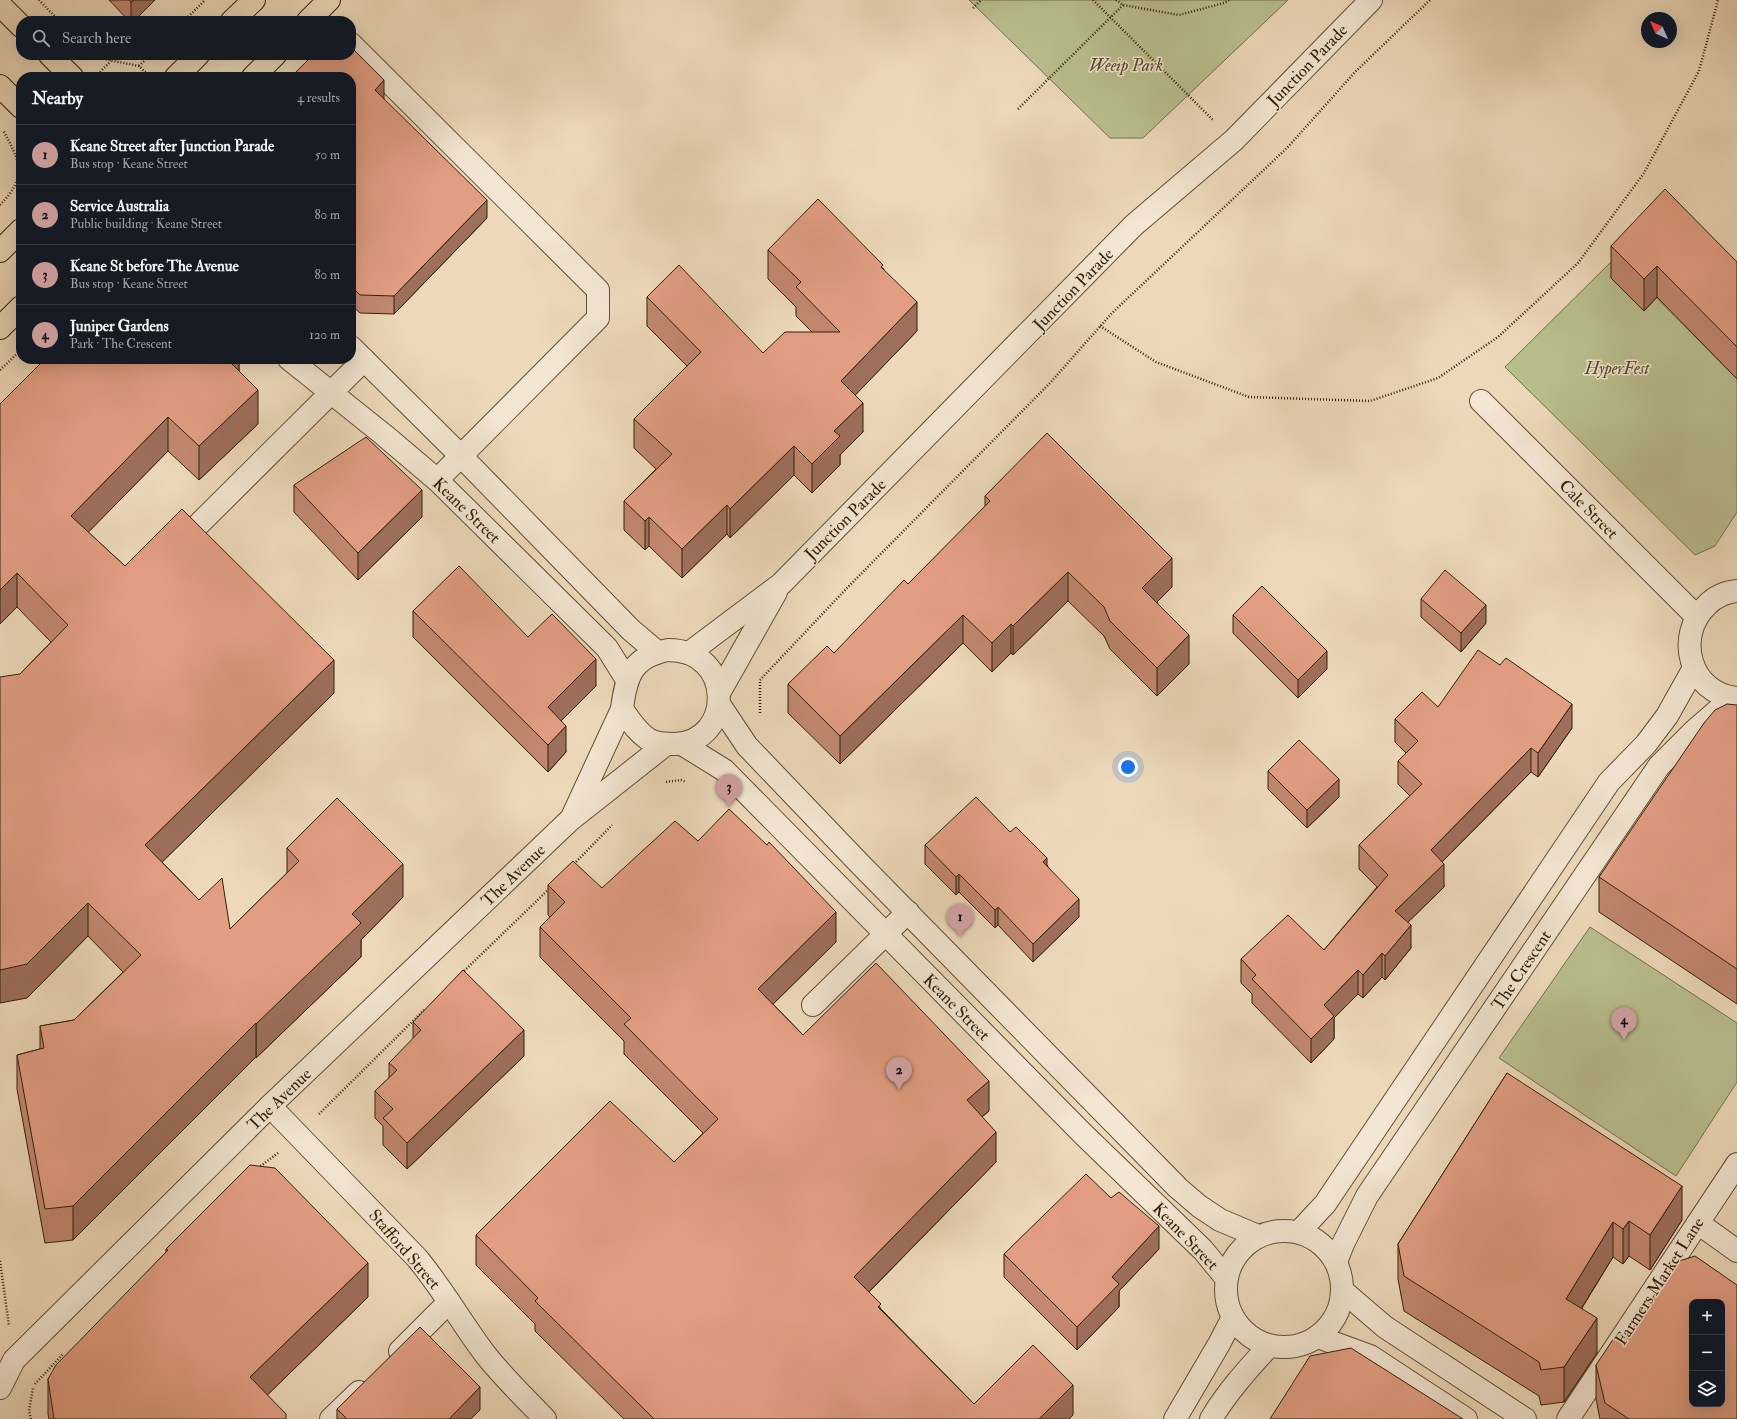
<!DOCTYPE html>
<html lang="en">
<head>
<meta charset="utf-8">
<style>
	:root { --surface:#171b24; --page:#20242c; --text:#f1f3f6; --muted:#9ea1a6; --line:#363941; --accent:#c59692 }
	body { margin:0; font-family:"IM FELL Double Pica",serif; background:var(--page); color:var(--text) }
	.controls { position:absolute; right:12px; bottom:12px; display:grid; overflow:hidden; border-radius:8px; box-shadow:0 4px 16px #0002 }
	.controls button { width:36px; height:36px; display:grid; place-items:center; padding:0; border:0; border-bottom:1px solid var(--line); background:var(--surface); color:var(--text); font:20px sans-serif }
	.compass { position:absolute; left:1641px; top:12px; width:36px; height:36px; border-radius:50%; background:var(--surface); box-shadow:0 4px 16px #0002; rotate:315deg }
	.you { position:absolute; left:1128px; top:767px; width:14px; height:14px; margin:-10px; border:3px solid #fff; border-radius:50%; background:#1a73e8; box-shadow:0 0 0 6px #1a73e833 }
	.badge { display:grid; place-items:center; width:26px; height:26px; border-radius:50%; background:var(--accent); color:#111; font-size:13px; font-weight:700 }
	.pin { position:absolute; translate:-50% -33px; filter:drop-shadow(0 1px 2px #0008) }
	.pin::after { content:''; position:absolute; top:21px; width:14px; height:12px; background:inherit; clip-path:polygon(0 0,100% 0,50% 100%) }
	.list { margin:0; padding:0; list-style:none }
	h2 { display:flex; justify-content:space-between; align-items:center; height:52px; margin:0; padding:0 16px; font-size:17px }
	h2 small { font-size:13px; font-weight:400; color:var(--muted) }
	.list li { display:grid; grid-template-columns:26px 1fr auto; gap:12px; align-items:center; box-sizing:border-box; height:60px; padding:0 16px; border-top:1px solid var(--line) }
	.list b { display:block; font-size:15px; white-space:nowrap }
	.list p { margin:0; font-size:13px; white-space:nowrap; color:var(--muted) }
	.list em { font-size:13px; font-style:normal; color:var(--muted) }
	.icon { flex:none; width:22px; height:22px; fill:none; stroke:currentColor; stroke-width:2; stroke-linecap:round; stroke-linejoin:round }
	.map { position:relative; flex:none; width:1737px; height:1419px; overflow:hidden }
	.search { position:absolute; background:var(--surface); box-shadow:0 4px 16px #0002; left:16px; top:16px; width:340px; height:44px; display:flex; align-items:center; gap:10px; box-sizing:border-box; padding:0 14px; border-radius:16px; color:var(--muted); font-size:15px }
	.panel { position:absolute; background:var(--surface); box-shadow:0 4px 16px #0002; left:16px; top:72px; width:340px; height:292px; border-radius:16px }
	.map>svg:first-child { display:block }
</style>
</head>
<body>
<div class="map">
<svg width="1737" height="1419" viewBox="0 0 1737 1419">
	<rect width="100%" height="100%" fill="#edd9ba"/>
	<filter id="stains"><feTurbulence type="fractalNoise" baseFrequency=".005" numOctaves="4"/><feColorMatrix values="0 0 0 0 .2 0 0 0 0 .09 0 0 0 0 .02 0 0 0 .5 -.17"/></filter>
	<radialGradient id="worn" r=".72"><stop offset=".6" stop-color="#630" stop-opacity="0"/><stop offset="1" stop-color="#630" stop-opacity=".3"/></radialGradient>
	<g fill="#babf8f" stroke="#76704c">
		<polygon points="969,0 1288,0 1143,138 1110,138"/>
		<polygon points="1616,257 1737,379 1737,512 1715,546 1695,555 1505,367"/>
		<polygon points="1590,927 1737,1023 1737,1082 1676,1176 1499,1058"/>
	</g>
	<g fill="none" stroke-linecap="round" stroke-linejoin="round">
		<g stroke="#624e34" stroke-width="24">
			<g id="minor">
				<polyline points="351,44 598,290 598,318 437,480"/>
				<polyline points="351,347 461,456 631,630 657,652"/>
				<polyline points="289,359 384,435 437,480 607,648 627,680"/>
				<polyline points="1481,401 1697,617"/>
				<polyline points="199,524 364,360"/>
				<path d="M1737,591C1725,592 1715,597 1707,605C1674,636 1690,694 1737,698"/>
				<path d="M668,650C735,650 734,742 675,744C666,744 656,744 648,739C636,731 630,720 622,709C626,676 632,657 668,650Z"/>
				<polyline points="689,653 781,584 1134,225 1234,140 1371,0"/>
				<polyline points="719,693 776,592"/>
				<polyline points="719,704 747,746 859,863 1178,1188 1199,1206 1220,1220 1258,1236"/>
				<polyline points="682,744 724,770 1083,1134 1203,1250 1226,1278"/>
				<polyline points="573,815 622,709"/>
				<polyline points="813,1005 908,912"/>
				<path d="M270,1106L417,1258C442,1288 461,1322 485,1354C503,1377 525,1398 545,1419"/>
				<polyline points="1698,1223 1737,1251"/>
				<circle cx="1284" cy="1289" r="58"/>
				<polyline points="1299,1232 1325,1204 1609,782 1646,744 1667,716 1694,668"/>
				<polyline points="1336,1262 1343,1244 1367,1196 1659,766 1695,730 1732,698"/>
				<polyline points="1343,1291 1385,1327 1525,1419"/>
				<polyline points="1318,1337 1370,1356 1466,1419"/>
				<polyline points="400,1351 449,1302"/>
				<polyline points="0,1388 14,1360 270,1106 570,820 665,745"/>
				<polyline points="331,1419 359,1392"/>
				<polyline points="1175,1419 1219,1344 1233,1317"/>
				<path d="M1211,1419C1227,1392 1248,1369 1269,1346"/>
				<polyline points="1568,1419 1737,1164"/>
			</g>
		</g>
		<g stroke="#332008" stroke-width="24">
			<g id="major">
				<polyline points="0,5 21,26"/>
				<polyline points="232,21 254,0"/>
				<polyline points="308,21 329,0"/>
				<polyline points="50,55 72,77"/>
				<polyline points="176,77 198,55"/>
				<polyline points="253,77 275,55"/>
				<polyline points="0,86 21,107"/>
				<polyline points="0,251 21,230"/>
				<polyline points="0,328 21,307"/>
			</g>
		</g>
		<g stroke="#332008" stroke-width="2.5" stroke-dasharray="1 2" stroke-linecap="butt">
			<polyline points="39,0 59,21"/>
			<polyline points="1093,0 1213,120"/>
			<polyline points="1116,0 1123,5 1179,15 1224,3 1229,0"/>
			<polyline points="973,8 981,0"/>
			<polyline points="184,21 205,0"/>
			<polyline points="94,57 139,66 148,75"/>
			<polyline points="139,66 150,55"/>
			<polyline points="100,72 111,61"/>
			<polyline points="1018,109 1123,5"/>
			<polyline points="16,157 21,152"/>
			<path d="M0,205C28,176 20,162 3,130"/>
			<polyline points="1100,326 1156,362 1249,397 1370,401 1438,378 1498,337 1578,263 1644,173 1699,71 1718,0"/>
			<polyline points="0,370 21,350"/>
			<polyline points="760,713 760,680 846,589 1051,382 1112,313 1288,147 1355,72 1430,0"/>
			<polyline points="666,782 681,780 686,782"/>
			<polyline points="574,864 612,825"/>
			<polyline points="462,973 550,888"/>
			<polyline points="319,1114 424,1010"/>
			<polyline points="258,1168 278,1153"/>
			<polyline points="0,1261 9,1326"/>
			<polyline points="35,1384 63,1354"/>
			<polyline points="31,1419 29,1411 33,1388"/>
		</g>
		<use href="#minor" stroke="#f3e6d2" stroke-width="22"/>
		<use href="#major" stroke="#edd9ba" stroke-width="22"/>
	</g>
	<g fill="#c28871" stroke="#332008">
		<polygon points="109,0 155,0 134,21 129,21"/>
		<polygon points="351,77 384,99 487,218 394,314 360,313 351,305"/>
		<polygon points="1611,246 1737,262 1737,379 1657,297 1644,311 1611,278"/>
		<polygon points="768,250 883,268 917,331 855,395 863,432 840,455 840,465 812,493 794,475 730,538 727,534 682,578 649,546 645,550 624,530 624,501 656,469 634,448 634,419 687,366 647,326 647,297 763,353 812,332 796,316 796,307 768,279"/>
		<polygon points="239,359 239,371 258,424 199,480 168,451 88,532 125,566 334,693 162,862 199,900 230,929 287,873 287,848 403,897 361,940 361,957 256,1058 256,1057 73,1240 45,1243 17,1089 17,1055 40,1049 40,1026 74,1020 123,972 88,936 27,998 20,674 51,642 17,607 0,404"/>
		<polygon points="294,485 422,517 358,580 294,512"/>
		<polygon points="985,496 1172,587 1157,602 1189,664 1157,696 1110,649 1104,636 1068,601 1013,655 1011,653 992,672 963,643 840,764 788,713 788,684 834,653 908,584 985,507"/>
		<polygon points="1421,599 1486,623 1461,652 1421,617"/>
		<polygon points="413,611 528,637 596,686 561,721 566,752 548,772 413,637"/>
		<polygon points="1233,615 1327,669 1298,698 1233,633"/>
		<polygon points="1737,705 1737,1004 1599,912 1599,877"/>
		<polygon points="1438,707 1572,728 1538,777 1531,772 1442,862 1444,887 1408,922 1411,948 1385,980 1382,977 1363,998 1358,994 1334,1018 1334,1039 1311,1063 1252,1003 1252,994 1241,983 1241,959 1324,950 1377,887 1359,869 1359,845 1410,796 1398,784 1398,761 1406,753 1395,742 1395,719"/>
		<polygon points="1268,771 1339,797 1307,828 1268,789"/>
		<polygon points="1010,832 1047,865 1079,917 1033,962 998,925 995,928 959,892 956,895 925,864 925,845"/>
		<polygon points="698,841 836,942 773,1004 803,1035 989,1111 982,1117 996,1162 869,1292 881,1309 974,1404 1073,1415 1069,1419 624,1419 535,1331 535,1324 476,1265 476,1235 674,1162 703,1133 624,1054 624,1041 540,957 540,927 550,917 548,915 548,885 602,888"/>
		<polygon points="413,1022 524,1056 407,1169 383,1145 383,1126 375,1118 375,1091 389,1078 389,1063 413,1039"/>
		<polygon points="1507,1073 1682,1220 1650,1270 1629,1256 1623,1264 1613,1257 1582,1308 1597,1353 1564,1402 1541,1405 1539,1396 1404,1311 1398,1279 1398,1244"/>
		<polygon points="166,1249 368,1297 267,1395 286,1419 49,1419 48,1414 48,1379 166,1252"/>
		<polygon points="1159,1249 1119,1291 1119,1307 1077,1350 1004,1277 1004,1254"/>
		<polygon points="1627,1337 1737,1419 1600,1419 1596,1399 1596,1365"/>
		<polygon points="337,1409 480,1410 471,1419 337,1419"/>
	</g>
	<g fill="#9e6f5c" stroke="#332008">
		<polygon points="134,0 155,0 134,21 131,21 131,2"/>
		<polygon points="384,80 384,99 375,108 375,90"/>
		<polygon points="487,200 487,218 394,314 394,296"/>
		<polygon points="1657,266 1657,297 1644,311 1644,279"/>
		<polygon points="917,302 917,331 841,410 841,381"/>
		<polygon points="226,359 239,359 239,379"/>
		<polygon points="258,390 258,424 199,480 199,446"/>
		<polygon points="863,403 863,432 840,455 840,465 812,493 812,464 834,431"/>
		<polygon points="168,417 168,451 71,550 71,516"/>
		<polygon points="794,446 794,475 730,538 730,509"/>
		<polygon points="422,490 422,517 358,580 358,553"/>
		<polygon points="727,505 727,534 682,578 682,549"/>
		<polygon points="649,517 649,546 645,550 645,521"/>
		<polygon points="1172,558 1172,587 1142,617 1142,588"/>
		<polygon points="1068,572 1068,601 1013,655 1013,626"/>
		<polygon points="17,573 17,607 0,624 0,590"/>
		<polygon points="1486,605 1486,623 1461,652 1461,633"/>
		<polygon points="963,615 963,643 840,764 840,736"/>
		<polygon points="1011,624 1011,653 992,672 992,643"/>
		<polygon points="1189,635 1189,664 1157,696 1157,668"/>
		<polygon points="1327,651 1327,669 1298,698 1298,680"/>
		<polygon points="596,659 596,686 548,734 548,707"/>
		<polygon points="334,660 334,693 145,879 145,845"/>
		<polygon points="1572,704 1572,728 1538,777 1538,753"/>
		<polygon points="566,726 566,752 548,772 548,745"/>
		<polygon points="1531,748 1531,772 1431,873 1431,850"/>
		<polygon points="1339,779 1339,797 1307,828 1307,810"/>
		<polygon points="1047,858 1047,876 1043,862"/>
		<polygon points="403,864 403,897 361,940 361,957 256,1058 256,1024 352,914"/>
		<polygon points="1444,864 1444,887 1395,935 1395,911"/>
		<polygon points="959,874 959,892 956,895 956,877"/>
		<polygon points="1079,899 1079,917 1033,962 1033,944"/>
		<polygon points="88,903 88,936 27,998 0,1003 0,970"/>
		<polygon points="998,907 998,925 995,928 995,910"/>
		<polygon points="836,912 836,942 758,1019 758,989"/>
		<polygon points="1411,925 1411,948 1385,980 1385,956"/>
		<polygon points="1382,953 1382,977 1363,998 1363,975"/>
		<polygon points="1358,970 1358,994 1334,1018 1334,1039 1311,1063 1311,1039 1324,1005"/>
		<polygon points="256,1023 256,1057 73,1240 73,1206"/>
		<polygon points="524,1030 524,1056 407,1169 407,1143"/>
		<polygon points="989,1081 989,1111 967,1129 967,1100"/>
		<polygon points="996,1132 996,1162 854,1307 854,1277"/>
		<polygon points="1682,1186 1682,1220 1650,1270 1650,1235"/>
		<polygon points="1629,1221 1629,1256 1623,1264 1623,1229"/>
		<polygon points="1613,1222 1613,1257 1566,1333 1566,1299"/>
		<polygon points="1159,1226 1159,1249 1119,1291 1119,1307 1077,1350 1077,1327 1112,1277"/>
		<polygon points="368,1263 368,1297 250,1412 250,1377"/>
		<polygon points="1597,1318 1597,1353 1564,1402 1564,1367"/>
		<polygon points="1073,1385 1073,1415 1069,1419 1039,1419"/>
		<polygon points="480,1387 480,1410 471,1419 449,1419"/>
	</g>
	<g fill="#e29e83" stroke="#332008" fill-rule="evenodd">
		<polygon points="129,0 134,0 131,2"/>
		<polygon points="351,47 384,80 375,90 487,200 394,296 360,295 351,286 351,77 291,77 313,55 351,55"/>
		<polygon points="1665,189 1737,262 1737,347 1657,266 1644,279 1611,246"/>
		<polygon points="818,199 883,265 881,267 917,302 841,381 863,403 834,431 840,436 812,464 794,446 730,509 727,505 682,549 649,517 645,521 624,501 672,454 634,419 701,352 647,297 679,265 763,353 785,332 840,332 796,287 801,282 768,250"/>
		<polygon points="45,359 227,359 258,390 199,446 168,417 71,516 125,566 182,509 334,660 145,845 199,900 222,878 230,929 299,861 287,848 337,798 403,864 352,914 361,923 256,1024 256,1023 73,1206 45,1209 17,1055 44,1048 40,1026 74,1020 141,955 88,903 27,964 0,970 0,677 20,674 68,625 17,573 0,590 0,404"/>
		<polygon points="1047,433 1172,558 1142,588 1189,635 1157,668 1110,621 1104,607 1068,572 1013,626 1011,624 992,643 963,615 840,736 788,684 827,646 834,653 904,580 908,584 990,501 985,496"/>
		<polygon points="366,437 422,490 358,553 294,485"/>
		<polygon points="459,566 528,637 552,614 596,659 548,707 566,726 548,745 413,611"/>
		<polygon points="1445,570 1486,605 1461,633 1421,599"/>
		<polygon points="1262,586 1327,651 1298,680 1233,615"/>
		<polygon points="1478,650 1500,665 1506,658 1572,704 1538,753 1531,748 1431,850 1444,864 1395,911 1411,925 1385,956 1382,953 1363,975 1358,970 1324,1005 1334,1016 1311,1039 1252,979 1256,975 1241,959 1288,915 1324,950 1388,875 1359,845 1422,784 1398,761 1418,741 1395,719 1422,692 1438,707"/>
		<polygon points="1727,704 1737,705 1737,969 1599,877 1704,723 1715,710"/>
		<polygon points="1299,740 1339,779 1307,810 1268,771"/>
		<polygon points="976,797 1010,832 1016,827 1047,858 1043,862 1079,899 1033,944 998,907 995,910 959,874 956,877 925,845"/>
		<polygon points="729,809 767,845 769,842 836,912 758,989 803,1035 876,963 989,1081 967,1100 996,1132 854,1277 881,1304 878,1307 974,1404 1033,1345 1073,1385 1039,1419 654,1419 535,1301 538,1298 476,1235 610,1101 674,1162 718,1119 624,1024 631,1018 540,927 565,902 548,885 573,861 602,888 675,821 698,841"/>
		<polygon points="463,970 524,1030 407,1143 383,1118 393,1109 375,1091 397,1070 389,1063 421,1030 413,1022"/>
		<polygon points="1507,1073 1682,1186 1650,1235 1629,1221 1623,1229 1613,1222 1566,1299 1597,1318 1564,1367 1541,1370 1539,1362 1404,1276 1398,1244"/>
		<polygon points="250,1165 275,1168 368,1263 250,1377 286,1414 286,1419 54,1419 48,1379 56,1365 168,1250 166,1249"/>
		<polygon points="1086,1174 1111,1198 1119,1192 1159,1226 1112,1277 1119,1284 1077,1327 1004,1254"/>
		<path d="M1695,1256L1737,1285V1419H1629L1605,1403L1596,1365L1618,1332L1627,1337L1676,1262ZM1692,1302H1722V1404H1692Z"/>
		<polygon points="420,1327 480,1387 449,1419 347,1419 337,1409"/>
		<polygon points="1351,1348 1463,1419 1270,1419 1310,1356"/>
	</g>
	<g text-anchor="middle" stroke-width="3" stroke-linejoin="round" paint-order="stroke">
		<g font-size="17" font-style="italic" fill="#55482a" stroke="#f3e6d2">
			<text x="1126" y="71">Weeip Park</text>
			<text x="1617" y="374">HyperFest</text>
		</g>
		<g font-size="17" fill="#332008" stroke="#f3e6d2">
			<text transform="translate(1307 65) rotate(-46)" y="6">Junction Parade</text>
			<text transform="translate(1073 289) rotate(-46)" y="6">Junction Parade</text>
			<text transform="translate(1589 509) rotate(45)" y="6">Cale Street</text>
			<text transform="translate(467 510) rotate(44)" y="6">Keane Street</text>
			<text transform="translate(845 519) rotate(-45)" y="6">Junction Parade</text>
			<text transform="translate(513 875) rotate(-44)" y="6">The Avenue</text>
			<text transform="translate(1521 970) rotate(-56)" y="6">The Crescent</text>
			<text transform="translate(957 1007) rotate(45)" y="6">Keane Street</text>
			<text transform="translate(279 1099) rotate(-44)" y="6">The Avenue</text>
			<text transform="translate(1186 1236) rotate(46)" y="6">Keane Street</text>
			<text transform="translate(405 1249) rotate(49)" y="6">Stafford Street</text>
			<text transform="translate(1659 1281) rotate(-57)" y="6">Farmers Market Lane</text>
		</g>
	</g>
	<rect width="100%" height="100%" filter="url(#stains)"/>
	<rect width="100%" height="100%" fill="url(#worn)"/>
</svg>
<div class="controls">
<button>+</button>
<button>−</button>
<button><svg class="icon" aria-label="layers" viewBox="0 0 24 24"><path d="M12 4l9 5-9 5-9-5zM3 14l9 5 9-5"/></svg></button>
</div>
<svg class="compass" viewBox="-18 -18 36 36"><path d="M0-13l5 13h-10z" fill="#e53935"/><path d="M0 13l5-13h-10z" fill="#9ea1a6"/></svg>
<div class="you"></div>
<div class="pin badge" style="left:960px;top:937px">1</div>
<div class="pin badge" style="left:899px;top:1090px">2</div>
<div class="pin badge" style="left:729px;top:807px">3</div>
<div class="pin badge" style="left:1624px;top:1040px">4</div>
<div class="search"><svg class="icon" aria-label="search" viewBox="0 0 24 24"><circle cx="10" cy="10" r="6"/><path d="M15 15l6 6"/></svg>Search here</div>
<section class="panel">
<h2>Nearby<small>4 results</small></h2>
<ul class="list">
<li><span class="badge">1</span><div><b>Keane Street after Junction Parade</b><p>Bus stop · Keane Street</p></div><em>50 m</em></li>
<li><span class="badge">2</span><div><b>Service Australia</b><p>Public building · Keane Street</p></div><em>80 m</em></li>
<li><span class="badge">3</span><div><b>Keane St before The Avenue</b><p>Bus stop · Keane Street</p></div><em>80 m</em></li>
<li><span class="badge">4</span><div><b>Juniper Gardens</b><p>Park · The Crescent</p></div><em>120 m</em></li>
</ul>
</section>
</div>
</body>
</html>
